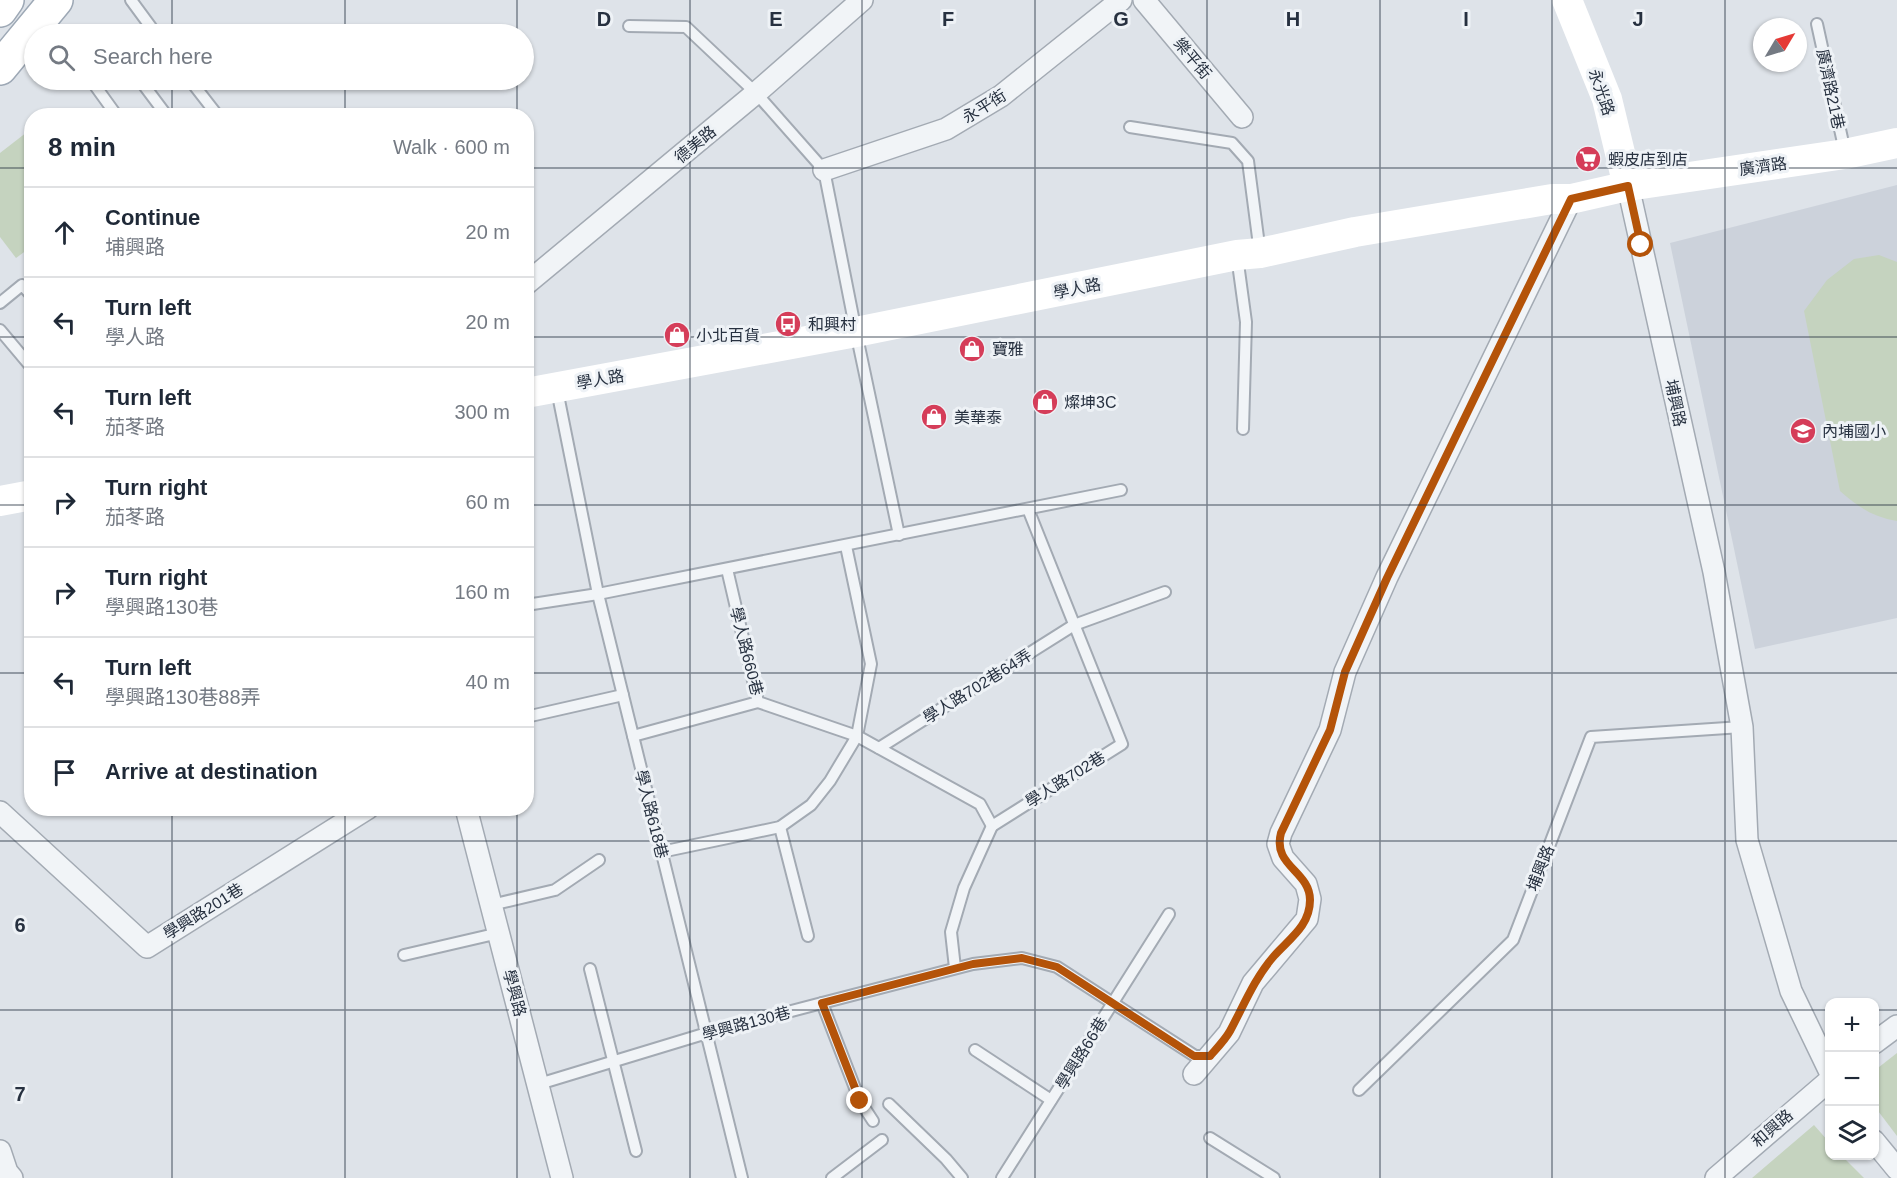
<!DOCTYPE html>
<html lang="en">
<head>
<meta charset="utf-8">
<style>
	:root { --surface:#fff; --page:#f2f2f3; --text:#1f2937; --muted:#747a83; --line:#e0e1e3 }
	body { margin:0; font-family:Arial,"Noto Sans TC",sans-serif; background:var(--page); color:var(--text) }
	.controls { position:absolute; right:18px; bottom:18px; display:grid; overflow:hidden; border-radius:12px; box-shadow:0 2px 4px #0004 }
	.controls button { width:54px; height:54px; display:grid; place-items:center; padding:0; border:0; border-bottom:2px solid var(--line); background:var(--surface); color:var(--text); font:30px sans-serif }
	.compass { position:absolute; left:1753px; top:18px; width:54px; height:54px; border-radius:50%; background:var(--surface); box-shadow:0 2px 4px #0004; rotate:52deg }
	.stop { position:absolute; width:18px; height:18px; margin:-14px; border:4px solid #b45309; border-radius:50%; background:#fff }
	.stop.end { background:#b45309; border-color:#fff; box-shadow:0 2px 6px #0008 }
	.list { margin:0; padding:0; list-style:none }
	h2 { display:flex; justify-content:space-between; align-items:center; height:78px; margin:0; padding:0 24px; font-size:26px }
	h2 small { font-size:20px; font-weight:400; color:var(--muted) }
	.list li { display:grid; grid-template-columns:39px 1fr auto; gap:18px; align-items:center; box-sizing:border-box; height:90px; padding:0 24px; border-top:2px solid var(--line) }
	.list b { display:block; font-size:22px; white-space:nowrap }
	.list p { margin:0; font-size:20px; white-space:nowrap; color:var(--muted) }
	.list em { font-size:20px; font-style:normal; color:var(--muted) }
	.icon { flex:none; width:33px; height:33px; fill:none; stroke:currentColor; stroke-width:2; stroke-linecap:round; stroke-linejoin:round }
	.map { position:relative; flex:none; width:1897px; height:1178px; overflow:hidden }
	.search { position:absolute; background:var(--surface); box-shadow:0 2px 4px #0004; left:24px; top:24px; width:510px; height:66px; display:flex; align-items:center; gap:15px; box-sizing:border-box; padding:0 21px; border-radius:33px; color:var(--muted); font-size:22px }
	.panel { position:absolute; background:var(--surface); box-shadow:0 2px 4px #0004; left:24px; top:108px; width:510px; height:708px; border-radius:24px }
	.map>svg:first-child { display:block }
</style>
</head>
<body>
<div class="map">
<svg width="1897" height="1178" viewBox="0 0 1897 1178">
	<rect width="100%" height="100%" fill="#dee3e9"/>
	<polygon fill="#ccd2db" points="1897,185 1897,618 1755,649 1670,243"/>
	<g fill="#c5d3bf">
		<polygon points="31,129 31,247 16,258 0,237 0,153"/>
		<path d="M1879,255L1897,262V521C1873,517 1858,507 1840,491L1804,311L1827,280L1854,259Z"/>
		<polygon points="1897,1053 1897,1136 1875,1107 1874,1071"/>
		<polygon points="1814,1125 1829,1142 1830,1156 1842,1156 1864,1178 1752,1178"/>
	</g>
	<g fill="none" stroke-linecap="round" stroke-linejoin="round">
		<g stroke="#a3aab3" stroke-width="14">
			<g id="service">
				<polyline points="131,0 156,34"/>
				<polyline points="1817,24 1845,152"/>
				<polyline points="629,26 686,27 756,93 824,170 856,332 899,535"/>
				<polyline points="91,80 117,116"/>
				<polyline points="140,80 167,116"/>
				<polyline points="190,80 218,116"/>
				<polyline points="1130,127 1232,143 1248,161 1260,253"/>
				<polyline points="1237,256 1246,322 1243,429"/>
				<polyline points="0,303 22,285 32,296"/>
				<polyline points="0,330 32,368"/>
				<polyline points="557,390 598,594 742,1178"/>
				<polyline points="727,569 758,702 857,736 980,804 992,826"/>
				<polyline points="526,605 598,594 1121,490"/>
				<polyline points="526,717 623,695"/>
				<polyline points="633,736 758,702"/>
				<polyline points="879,748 1074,625 1165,592"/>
				<polyline points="992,826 1122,744 1028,509"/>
				<polyline points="780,827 808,936"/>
				<polyline points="661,852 780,827 811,805 830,781 857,736 871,664 846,546"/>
				<polyline points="491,905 555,890 599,860"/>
				<polyline points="404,955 499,933"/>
				<polyline points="955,968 951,932 964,888 992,826"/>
				<polyline points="590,969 636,1151"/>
				<polyline points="822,1003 860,1101 873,1121"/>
				<polyline points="975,1050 1051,1100"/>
				<polyline points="539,1084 707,1033 822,1003 973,964 1022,958 1057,967 1195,1056 1208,1056"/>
				<polyline points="1359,1090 1513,940 1591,737 1742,727"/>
				<polyline points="889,1104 946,1159 962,1178"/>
				<polyline points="1210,1138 1274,1178"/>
				<polyline points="832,1178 882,1140"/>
				<polyline points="1002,1178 1169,914"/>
			</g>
		</g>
		<g stroke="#a3aab3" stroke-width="24">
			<g id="minor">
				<polyline points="1144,0 1242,117"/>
				<polyline points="824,170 946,129 1001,96 1121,0"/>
				<polyline points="1628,186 1714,572 1742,727 1747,840 1791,991 1830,1072"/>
				<polyline points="526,284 756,93 862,0"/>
				<polyline points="466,808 562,1178"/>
				<polyline points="0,812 147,947 368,808"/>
				<polyline points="1874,1043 1897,1026"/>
				<polyline points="1194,1074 1229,1033 1253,983 1307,919 1310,899 1306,884 1283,858 1278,844 1281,833 1330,730 1345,672 1387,577 1571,199"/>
				<polyline points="1874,1141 1897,1169"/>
				<polyline points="0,1151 7,1172 12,1178"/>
				<polyline points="1716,1178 1830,1080"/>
			</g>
		</g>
		<g stroke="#9da8b5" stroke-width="36">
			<g id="primary">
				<polyline points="0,10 7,0"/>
				<polyline points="0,68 56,0"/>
			</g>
		</g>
		<use href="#service" stroke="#f1f4f7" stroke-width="10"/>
		<use href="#minor" stroke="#f1f4f7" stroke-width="21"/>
		<g stroke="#fff" stroke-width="30">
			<polyline points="1567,0 1607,99 1628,186"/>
			<polyline points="526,393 856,332 1237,255 1260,253 1355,232 1552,199 1571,199 1628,186 1845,154 1897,143"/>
			<polyline points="0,501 32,495"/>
		</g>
		<use href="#primary" stroke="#fff" stroke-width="33"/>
	</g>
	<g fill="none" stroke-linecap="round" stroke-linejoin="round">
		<path stroke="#b45309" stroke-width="8" d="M860,1101L822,1003L973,964L1022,958L1057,967L1194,1056H1210C1217,1048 1225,1040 1230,1031C1244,1005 1254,979 1274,956C1289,939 1310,926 1310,900C1310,871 1272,866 1281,833L1330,730L1345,672L1387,578L1571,199L1628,186L1641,245"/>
	</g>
	<path fill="none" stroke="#273140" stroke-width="1.5" stroke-opacity="0.55" d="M172,0V34M345,0V34M517,0V34M690,0V1178M862,0V1178M1035,0V1178M1207,0V1178M1380,0V1178M1552,0V1178M1725,0V1178M172,80V116M345,80V116M517,80V116M0,168H32M526,168H1897M0,337H32M526,337H1897M0,505H32M526,505H1897M0,673H32M526,673H1897M172,808V1178M345,808V1178M517,808V1178M0,841H1897M0,1010H1830M1874,1010H1897"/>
	<defs>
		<g id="supermarket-disc" transform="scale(1.35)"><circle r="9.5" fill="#d53d59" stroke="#eef2f6"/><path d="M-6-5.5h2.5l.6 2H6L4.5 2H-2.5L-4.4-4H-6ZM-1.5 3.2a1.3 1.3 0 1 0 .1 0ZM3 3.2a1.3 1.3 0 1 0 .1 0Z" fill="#fff"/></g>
		<g id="bus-disc" transform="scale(1.35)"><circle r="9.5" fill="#d53d59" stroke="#eef2f6"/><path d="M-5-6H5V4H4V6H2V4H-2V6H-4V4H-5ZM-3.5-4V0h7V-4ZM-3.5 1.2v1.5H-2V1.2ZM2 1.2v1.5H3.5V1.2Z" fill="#fff"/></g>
		<g id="shop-disc" transform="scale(1.35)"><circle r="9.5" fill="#d53d59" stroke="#eef2f6"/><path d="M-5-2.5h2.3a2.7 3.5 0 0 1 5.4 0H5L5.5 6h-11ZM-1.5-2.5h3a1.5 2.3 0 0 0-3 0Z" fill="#fff"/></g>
		<g id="school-disc" transform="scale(1.35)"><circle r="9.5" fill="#d53d59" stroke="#eef2f6"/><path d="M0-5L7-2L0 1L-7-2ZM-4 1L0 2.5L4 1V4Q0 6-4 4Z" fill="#fff"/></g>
	</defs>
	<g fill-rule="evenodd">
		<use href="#supermarket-disc" x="1588" y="159"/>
		<use href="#bus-disc" x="788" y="324"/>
		<use href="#shop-disc" x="677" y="335"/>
		<use href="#shop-disc" x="972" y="349"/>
		<use href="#shop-disc" x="1045" y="402"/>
		<use href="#shop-disc" x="934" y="417"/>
		<use href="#school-disc" x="1803" y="431"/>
	</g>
	<g text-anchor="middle" stroke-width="6" stroke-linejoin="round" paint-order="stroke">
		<g font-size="16" fill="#273140" stroke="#eef2f6">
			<text transform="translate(1193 58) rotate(50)" y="6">樂平街</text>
			<text transform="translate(1831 89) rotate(78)" y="6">廣濟路21巷</text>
			<text transform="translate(1602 92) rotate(71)" y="6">永光路</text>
			<text transform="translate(984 106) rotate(-32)" y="6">永平街</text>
			<text transform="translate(695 144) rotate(-40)" y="6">德美路</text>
			<text transform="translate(1763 166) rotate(-8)" y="6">廣濟路</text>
			<text transform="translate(1077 288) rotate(-11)" y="6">學人路</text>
			<text transform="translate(600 379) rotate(-10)" y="6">學人路</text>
			<text transform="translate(1676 403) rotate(78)" y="6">埔興路</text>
			<text transform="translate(747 651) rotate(76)" y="6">學人路660巷</text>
			<text transform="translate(977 686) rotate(-32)" y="6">學人路702巷64弄</text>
			<text transform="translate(1065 779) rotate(-32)" y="6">學人路702巷</text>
			<text transform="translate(652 814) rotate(76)" y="6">學人路618巷</text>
			<text transform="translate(1540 868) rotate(-69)" y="6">埔興路</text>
			<text transform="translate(203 911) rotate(-32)" y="6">學興路201巷</text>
			<text transform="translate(515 993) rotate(75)" y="6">學興路</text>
			<text transform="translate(746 1023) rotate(-15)" y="6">學興路130巷</text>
			<text transform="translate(1081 1053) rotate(-58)" y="6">學興路66巷</text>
			<text transform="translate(1772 1128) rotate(-41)" y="6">和興路</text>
		</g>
		<g font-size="16" fill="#273140" stroke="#eef2f6" text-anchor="start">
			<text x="1608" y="165">蝦皮店到店</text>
			<text x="808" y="330">和興村</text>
			<text x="696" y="341">小北百貨</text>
			<text x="992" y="355">寶雅</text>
			<text x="1064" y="408">燦坤3C</text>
			<text x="954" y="423">美華泰</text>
			<text x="1822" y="437">內埔國小</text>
		</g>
	</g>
	<g font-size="20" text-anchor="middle" font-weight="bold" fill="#273140" stroke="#eef2f6" stroke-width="6" stroke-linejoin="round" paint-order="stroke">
		<text x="604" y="26">D</text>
		<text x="776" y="26">E</text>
		<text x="948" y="26">F</text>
		<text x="1121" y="26">G</text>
		<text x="1293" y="26">H</text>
		<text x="1466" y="26">I</text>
		<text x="1638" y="26">J</text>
		<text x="20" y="932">6</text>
		<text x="20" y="1101">7</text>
	</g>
</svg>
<div class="controls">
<button>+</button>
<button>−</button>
<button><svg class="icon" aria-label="layers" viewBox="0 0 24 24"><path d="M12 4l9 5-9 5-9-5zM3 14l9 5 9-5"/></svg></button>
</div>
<svg class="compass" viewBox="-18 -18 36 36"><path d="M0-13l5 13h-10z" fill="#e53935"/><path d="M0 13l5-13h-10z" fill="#747a83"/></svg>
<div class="stop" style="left:1641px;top:245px"></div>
<div class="stop end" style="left:860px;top:1101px"></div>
<div class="search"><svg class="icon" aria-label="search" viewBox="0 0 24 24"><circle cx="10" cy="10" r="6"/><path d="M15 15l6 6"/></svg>Search here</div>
<section class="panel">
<h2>8 min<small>Walk · 600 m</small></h2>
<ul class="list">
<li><svg class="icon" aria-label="ahead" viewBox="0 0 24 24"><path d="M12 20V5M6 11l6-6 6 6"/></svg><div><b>Continue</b><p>埔興路</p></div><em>20 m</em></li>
<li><svg class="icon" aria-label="left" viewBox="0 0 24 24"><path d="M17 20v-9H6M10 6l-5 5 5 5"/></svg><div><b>Turn left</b><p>學人路</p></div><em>20 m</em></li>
<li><svg class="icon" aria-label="left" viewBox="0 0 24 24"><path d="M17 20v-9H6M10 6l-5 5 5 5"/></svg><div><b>Turn left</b><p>茄苳路</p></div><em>300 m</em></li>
<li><svg class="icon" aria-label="right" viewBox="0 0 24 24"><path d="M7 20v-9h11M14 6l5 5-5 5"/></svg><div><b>Turn right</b><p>茄苳路</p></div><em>60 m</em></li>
<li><svg class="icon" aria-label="right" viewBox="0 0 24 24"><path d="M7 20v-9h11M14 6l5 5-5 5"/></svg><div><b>Turn right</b><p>學興路130巷</p></div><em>160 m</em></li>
<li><svg class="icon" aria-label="left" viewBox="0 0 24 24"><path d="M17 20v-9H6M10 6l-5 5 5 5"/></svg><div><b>Turn left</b><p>學興路130巷88弄</p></div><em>40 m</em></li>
<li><svg class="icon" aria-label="arrive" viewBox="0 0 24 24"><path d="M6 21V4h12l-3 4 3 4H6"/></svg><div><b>Arrive at destination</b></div></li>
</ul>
</section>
</div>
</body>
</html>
